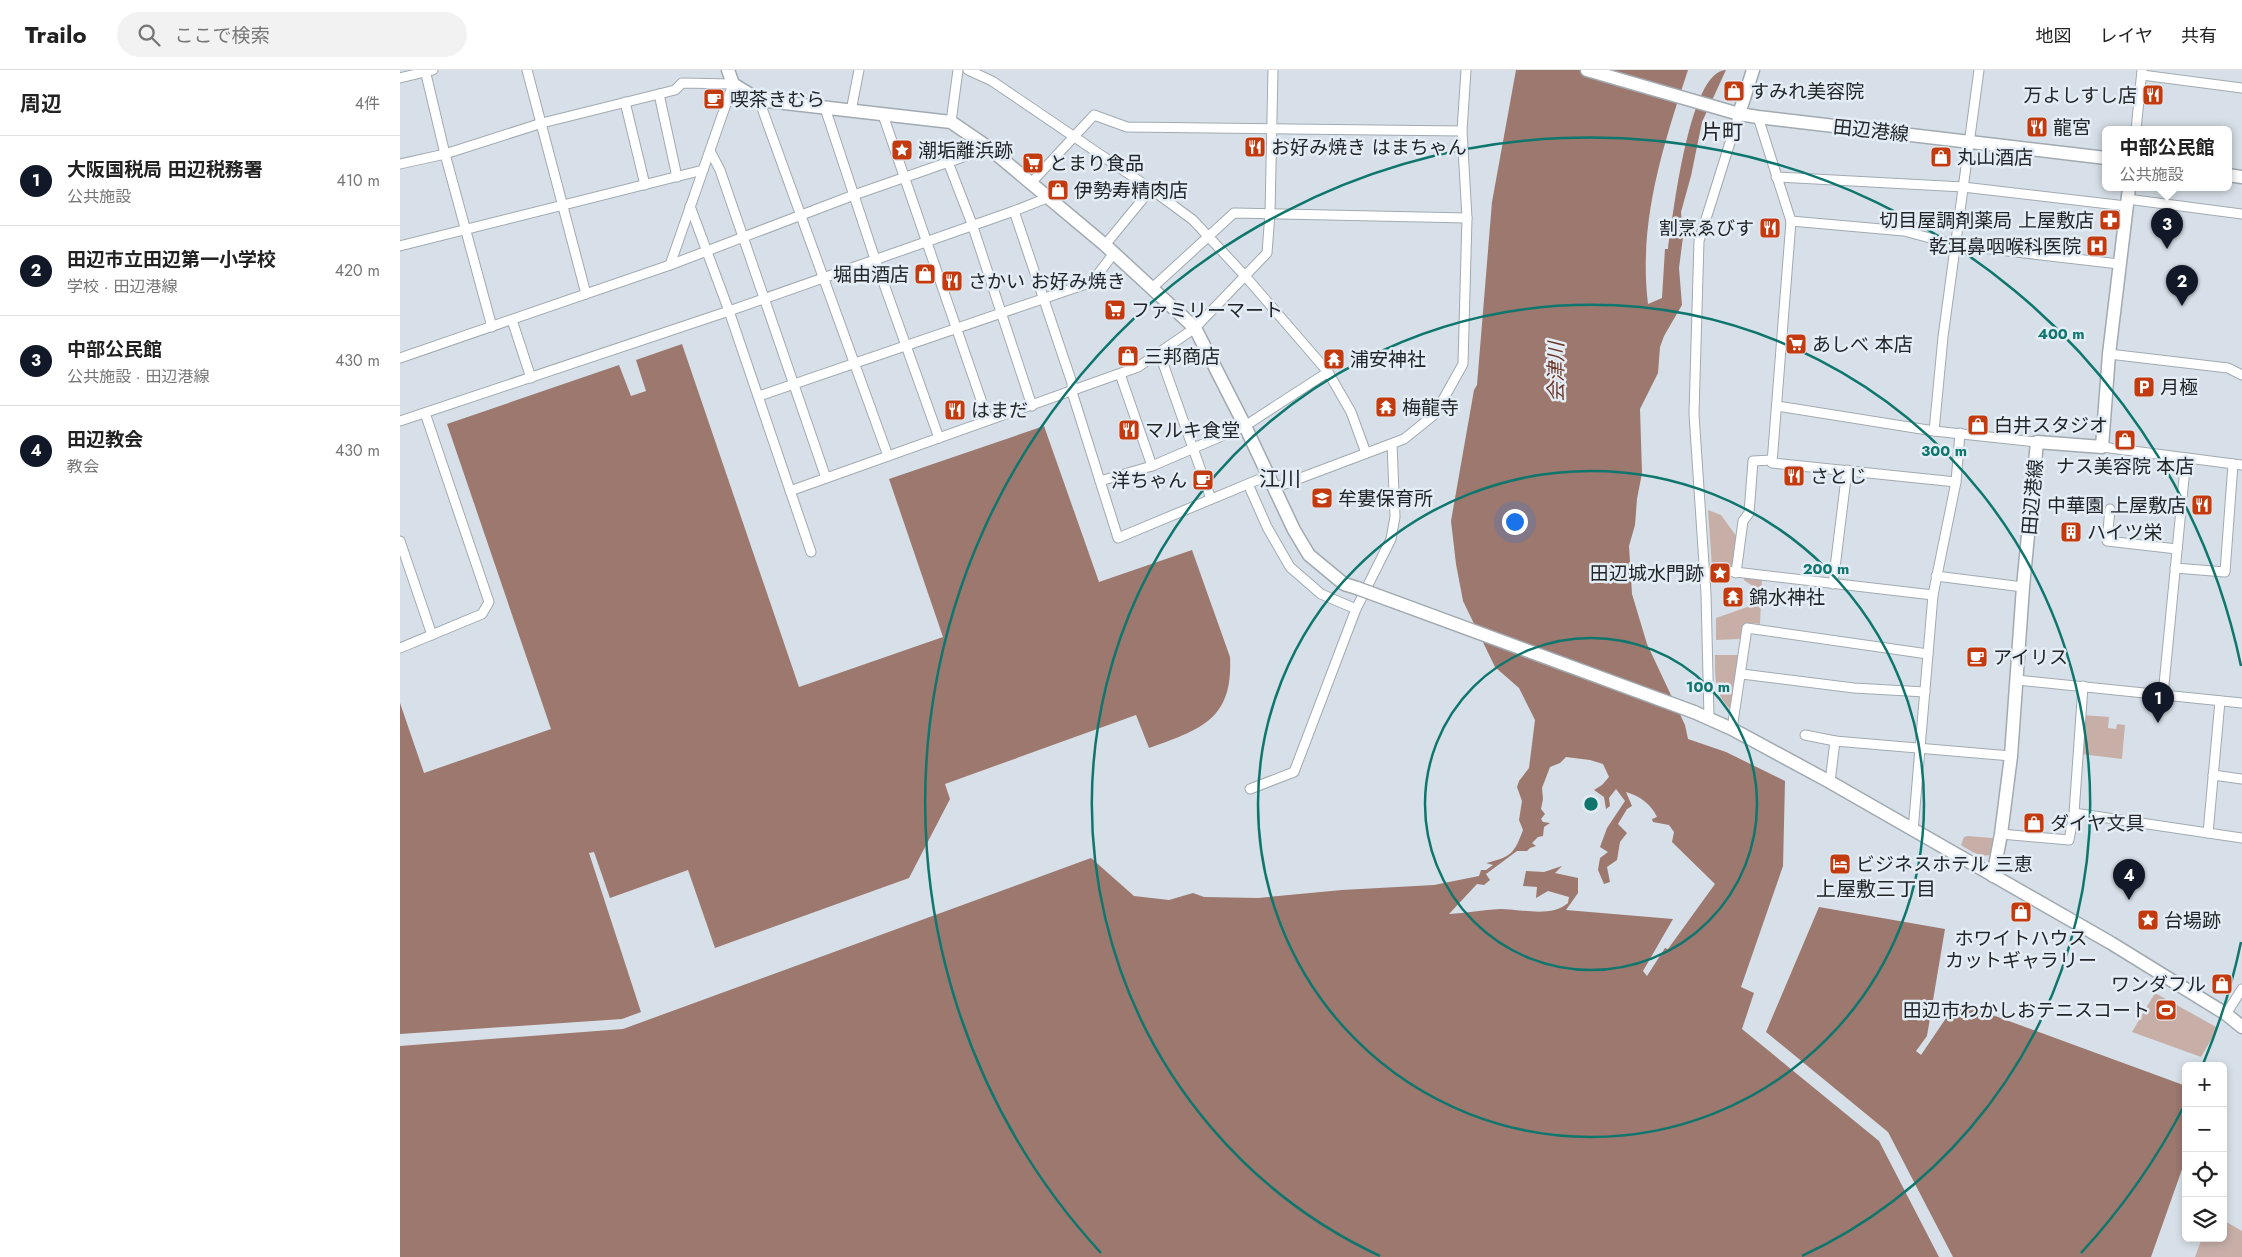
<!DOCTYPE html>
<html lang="ja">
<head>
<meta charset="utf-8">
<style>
	:root { --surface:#fff; --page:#f2f2f2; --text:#222; --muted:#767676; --line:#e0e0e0; --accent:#111827 }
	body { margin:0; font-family:Jost,"Noto Sans JP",sans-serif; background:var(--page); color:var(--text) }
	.controls { position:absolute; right:15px; bottom:15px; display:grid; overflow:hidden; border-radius:8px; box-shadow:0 2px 8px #0003 }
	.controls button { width:45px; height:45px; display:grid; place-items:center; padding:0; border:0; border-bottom:1px solid var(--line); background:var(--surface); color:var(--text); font:25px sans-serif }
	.you { position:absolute; left:1114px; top:451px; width:18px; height:18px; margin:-12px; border:4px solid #fff; border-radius:50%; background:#1a73e8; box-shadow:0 0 0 8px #1a73e833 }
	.badge { display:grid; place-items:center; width:32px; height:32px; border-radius:50%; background:var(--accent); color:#fff; font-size:16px; font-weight:700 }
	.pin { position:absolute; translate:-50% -41px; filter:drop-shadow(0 1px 2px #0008) }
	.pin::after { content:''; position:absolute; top:26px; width:18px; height:15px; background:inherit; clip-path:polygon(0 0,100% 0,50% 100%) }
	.popup { position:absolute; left:1702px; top:56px; width:130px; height:65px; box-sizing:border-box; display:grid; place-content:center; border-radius:8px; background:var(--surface); filter:drop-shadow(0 1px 4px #0005); font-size:16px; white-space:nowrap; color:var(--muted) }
	.popup b { font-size:19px; color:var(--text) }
	.popup::after { content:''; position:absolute; left:50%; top:100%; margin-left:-10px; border:10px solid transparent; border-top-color:var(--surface) }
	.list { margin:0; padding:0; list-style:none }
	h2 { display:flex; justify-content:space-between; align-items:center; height:65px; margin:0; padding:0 20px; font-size:21px }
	h2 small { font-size:16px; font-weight:400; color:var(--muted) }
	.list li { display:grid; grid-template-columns:32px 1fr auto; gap:15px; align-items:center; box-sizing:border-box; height:90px; padding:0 20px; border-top:1px solid var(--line) }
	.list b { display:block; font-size:19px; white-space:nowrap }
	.list p { margin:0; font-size:16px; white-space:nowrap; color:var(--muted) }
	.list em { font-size:16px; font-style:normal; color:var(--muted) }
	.icon { flex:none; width:28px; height:28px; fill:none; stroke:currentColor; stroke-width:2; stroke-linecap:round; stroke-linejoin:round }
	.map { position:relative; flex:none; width:1842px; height:1187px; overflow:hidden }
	header { display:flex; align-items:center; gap:30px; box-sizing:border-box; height:70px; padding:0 25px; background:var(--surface); border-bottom:1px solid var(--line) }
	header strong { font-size:24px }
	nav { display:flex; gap:28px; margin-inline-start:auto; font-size:18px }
	.search { width:350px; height:45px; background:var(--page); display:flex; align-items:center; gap:12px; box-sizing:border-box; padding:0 18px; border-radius:28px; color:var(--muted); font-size:19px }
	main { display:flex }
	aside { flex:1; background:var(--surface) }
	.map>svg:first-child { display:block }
</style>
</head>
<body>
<header>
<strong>Trailo</strong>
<div class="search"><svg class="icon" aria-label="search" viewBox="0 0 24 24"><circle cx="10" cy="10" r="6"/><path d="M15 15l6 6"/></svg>ここで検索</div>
<nav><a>地図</a><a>レイヤ</a><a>共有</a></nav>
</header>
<main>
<aside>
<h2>周辺<small>4件</small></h2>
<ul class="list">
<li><span class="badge">1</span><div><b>大阪国税局 田辺税務署</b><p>公共施設</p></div><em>410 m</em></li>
<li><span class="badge">2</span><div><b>田辺市立田辺第一小学校</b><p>学校 · 田辺港線</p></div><em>420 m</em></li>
<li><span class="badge">3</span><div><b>中部公民館</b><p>公共施設 · 田辺港線</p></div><em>430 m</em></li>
<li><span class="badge">4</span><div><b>田辺教会</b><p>教会</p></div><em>430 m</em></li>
</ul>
</aside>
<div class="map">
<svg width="1842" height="1187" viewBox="0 0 1842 1187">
	<rect width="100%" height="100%" fill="#d7e0e8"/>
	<g fill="#c7afa8">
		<polygon points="1308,440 1321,445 1337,467 1333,497 1312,497"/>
		<polygon points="1344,507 1362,509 1360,554 1352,553 1342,558 1340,569 1316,570 1316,548 1353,535 1354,517 1344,510"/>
		<path d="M1315,585H1339L1333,636L1329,638C1314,622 1315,606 1315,585Z"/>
		<polygon points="1683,645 1709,647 1708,658 1716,659 1717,654 1725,655 1722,689 1681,684"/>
		<path d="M1568,766L1592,768L1595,770L1594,782C1584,791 1571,781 1561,775L1564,767Z"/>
		<polygon points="1755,923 1818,958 1801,987 1732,962"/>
		<polygon points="1823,1150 1842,1161 1842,1187 1795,1187 1802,1168 1823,1168"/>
	</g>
	<g fill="#9c786e" fill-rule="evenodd">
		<path d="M1116,0H1288C1263,76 1238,152 1248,234L1262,228L1265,179H1268C1273,147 1289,0 1326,0L1302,52L1291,106L1281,142L1283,167L1279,198L1282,235L1264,266L1260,277L1258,303L1240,339L1242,403L1237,429L1235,455L1229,476L1232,524L1247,574L1285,655L1288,669L1326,682L1385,711L1383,796L1341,917L1354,923L1342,959L1479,1071L1539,1187H0V976L223,959L691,788L734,826L769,830L793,823L804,827L858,828L942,820L1034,815L1079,806L1081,800H1086L1093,795L1086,793C1111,787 1114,784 1123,760L1119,750L1122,731L1117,717L1119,711L1129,698L1135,650L1119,618L1095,597L1063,531L1056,494L1051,451L1074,320L1077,315L1092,132ZM1166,687L1190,690L1203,694L1209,707L1202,715L1194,720L1204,727L1206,739L1210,736L1209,728L1216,719L1225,731L1207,758L1200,777L1208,782L1200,788L1198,800L1204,814L1210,812L1207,797L1217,790L1220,772L1227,763L1218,754L1227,739L1232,736L1226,722C1240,726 1251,734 1257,747L1252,749L1253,752L1269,755L1274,762L1272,772L1315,814L1268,879L1265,878L1247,906L1243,901L1273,849L1166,840L1178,823V808L1155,803L1162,796L1144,802L1126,801L1123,816L1137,817L1136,828L1148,821L1169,827L1168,833C1151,848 1121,839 1100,839C1083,840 1066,843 1049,844L1077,814L1084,815L1090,810L1086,804L1117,781H1127L1130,778L1136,776L1132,773L1138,767L1143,766L1144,757L1150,753L1143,752L1141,749L1145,744L1141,739L1143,729L1142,718L1150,697L1160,693Z"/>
		<path d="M282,274L399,617L543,567L489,409L644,356L699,512L792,480L830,587C833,650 801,659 749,678L736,645L545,714L550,729L509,808L315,878L288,800L210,828L194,782L189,783L241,942L222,949L0,964V633L24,703L151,659L47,354L219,295L231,326L246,321L236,290Z"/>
		<polygon points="1419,837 1545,859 1527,966 1516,981 1521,985 1557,932 1786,1016 1786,1088 1751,1187 1553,1187 1488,1062 1366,962"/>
	</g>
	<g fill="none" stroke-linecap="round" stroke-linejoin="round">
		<g stroke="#a1aab1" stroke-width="11">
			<g id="street">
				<polyline points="25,0 45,84 92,257"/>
				<polyline points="127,0 186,224"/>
				<polyline points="568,0 592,11 751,119 793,150 846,207 928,302 951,342 966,383"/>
				<polyline points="1742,5 1842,18"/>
				<polyline points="0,8 33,0"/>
				<polyline points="259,24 277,107"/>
				<polyline points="359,30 488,386"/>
				<polyline points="225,32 245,115"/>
				<polyline points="425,38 475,189 539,368"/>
				<polyline points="451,41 459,0"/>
				<polyline points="483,45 588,350"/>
				<polyline points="1358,47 1391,151 1372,393 1556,412"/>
				<polyline points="551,52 558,0"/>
				<polyline points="1736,60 1742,0"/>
				<polyline points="310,81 320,100 426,408"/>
				<polyline points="548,92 572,154 632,336"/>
				<polyline points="0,94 45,84 142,53 275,20 282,13 333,14 270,195"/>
				<polyline points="1376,107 1563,117 1726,136"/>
				<polyline points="631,113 694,45 727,57 1062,61"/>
				<polyline points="1727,129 1842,144"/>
				<polyline points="290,136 329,241 411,482"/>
				<polyline points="614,141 672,313 672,322 718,468 867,406"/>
				<polyline points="1391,151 1504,161 1556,175 1719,194"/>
				<polyline points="705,175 751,119"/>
				<polyline points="0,176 303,100"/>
				<polyline points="751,219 834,143 1067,148"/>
				<polyline points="112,250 131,308"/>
				<polyline points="759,282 811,429"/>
				<polyline points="1709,284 1828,298 1842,305"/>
				<polyline points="0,288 270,195 454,125 589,78"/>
				<polyline points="720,304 752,396"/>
				<polyline points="359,326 692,212 714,183"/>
				<polyline points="1377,336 1534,361 1637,372"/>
				<polyline points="0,351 329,241 614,141 647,128"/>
				<polyline points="1534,361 1543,267 1579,0"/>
				<polyline points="1702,377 1842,395"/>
				<polyline points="700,411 752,396 845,356 928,302"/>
				<polyline points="848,414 867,457 890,497 921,524 956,539 991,469 995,447 992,374"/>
				<polyline points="874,418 1004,369 1035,344 1063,294 1067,148 1062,61 1066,0"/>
				<polyline points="390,421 738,297 795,258 867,183 870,143 873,0"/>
				<polyline points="1710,439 1707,471 1777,479"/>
				<polyline points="0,471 32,565"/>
				<polyline points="1775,498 1825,502 1833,394"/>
				<polyline points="1304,503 1314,503 1318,500 1533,525"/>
				<polyline points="1336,503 1343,451 1349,443 1353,391 1372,390"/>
				<polyline points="1536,506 1623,517"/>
				<polyline points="1433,514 1447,400"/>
				<polyline points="0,578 82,544 89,532 25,343"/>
				<polyline points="1342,604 1454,618 1525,622"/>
				<polyline points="1617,610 1842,633"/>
				<polyline points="1683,616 1674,743 1842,768"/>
				<polyline points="1763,625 1786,388"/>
				<polyline points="1309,647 1306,524 1294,344 1299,171 1339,44"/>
				<polyline points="1332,659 1347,558 1528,584"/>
				<polyline points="1405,665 1435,671"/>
				<polyline points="1813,705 1842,709"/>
				<polyline points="1430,712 1435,671 1611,686"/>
				<polyline points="850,719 894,702 956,539"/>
				<polyline points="1513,761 1533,525 1556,412 1560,363"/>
				<polyline points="1808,763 1820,631"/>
				<polyline points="1601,764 1669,770 1674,743"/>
				<polyline points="1826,944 1842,919"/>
			</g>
		</g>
		<g stroke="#a1aab1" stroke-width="15">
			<g id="secondary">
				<polyline points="328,0 333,14 359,30 551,52 589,78 705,175 795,258 845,356 894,460 909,485 944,514 957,518"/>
				<polyline points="1187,0 1339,44 1358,47 1706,88"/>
				<polyline points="1339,44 1353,0"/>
				<polyline points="1828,105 1842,107"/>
				<polyline points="1294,642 1332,659 1430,712 1711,873 1826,944 1842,957"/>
				<polyline points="1593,806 1601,764 1611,686 1623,517 1637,372 1702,377 1709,284 1729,118"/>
			</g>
		</g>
		<use href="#street" stroke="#fff" stroke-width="9"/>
		<use href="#secondary" stroke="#fff" stroke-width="12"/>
		<g stroke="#a1aab1" stroke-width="15" stroke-linecap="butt">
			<polyline id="secondary-bridge" points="957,518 1294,642"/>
		</g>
		<use href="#secondary-bridge" stroke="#fff" stroke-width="12"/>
	</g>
	<g fill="none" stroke="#0f766e" stroke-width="2.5">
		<circle cx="1191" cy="734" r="166"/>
		<circle cx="1191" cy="734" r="333"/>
		<path d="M980 1186A499 499 0 1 1 1402 1186"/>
		<path d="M1841 872A665 665 0 0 1 1803 994M1784 1036A665 665 0 0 1 1681 1183M701 1183A665 665 0 1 1 1841 596"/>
	</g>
	<defs>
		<g id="shop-square" transform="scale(1.125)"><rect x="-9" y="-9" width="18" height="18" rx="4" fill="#c33a0e" stroke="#e4edf5"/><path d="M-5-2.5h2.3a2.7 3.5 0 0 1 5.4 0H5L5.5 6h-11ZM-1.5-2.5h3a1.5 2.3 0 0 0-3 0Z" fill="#fff"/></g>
		<g id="restaurant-square" transform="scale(1.125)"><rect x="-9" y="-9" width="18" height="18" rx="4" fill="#c33a0e" stroke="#e4edf5"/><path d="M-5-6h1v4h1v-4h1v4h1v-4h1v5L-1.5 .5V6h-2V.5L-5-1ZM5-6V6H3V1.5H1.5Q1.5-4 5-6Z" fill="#fff"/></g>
		<g id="cafe-square" transform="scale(1.125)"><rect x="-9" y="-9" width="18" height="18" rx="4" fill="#c33a0e" stroke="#e4edf5"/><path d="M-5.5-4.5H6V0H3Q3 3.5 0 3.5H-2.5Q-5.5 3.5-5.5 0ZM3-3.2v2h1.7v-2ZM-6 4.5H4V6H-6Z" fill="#fff"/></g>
		<g id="sight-square" transform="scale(1.125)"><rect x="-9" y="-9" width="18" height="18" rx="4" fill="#c33a0e" stroke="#e4edf5"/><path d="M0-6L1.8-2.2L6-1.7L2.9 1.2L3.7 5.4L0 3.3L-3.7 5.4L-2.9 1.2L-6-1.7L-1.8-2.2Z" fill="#fff"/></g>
		<g id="supermarket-square" transform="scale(1.125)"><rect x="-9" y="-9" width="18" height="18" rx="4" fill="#c33a0e" stroke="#e4edf5"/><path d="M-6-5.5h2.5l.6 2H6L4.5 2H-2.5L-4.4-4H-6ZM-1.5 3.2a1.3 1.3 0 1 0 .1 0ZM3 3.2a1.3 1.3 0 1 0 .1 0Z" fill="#fff"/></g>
		<g id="pharmacy-square" transform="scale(1.125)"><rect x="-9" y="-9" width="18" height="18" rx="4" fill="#c33a0e" stroke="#e4edf5"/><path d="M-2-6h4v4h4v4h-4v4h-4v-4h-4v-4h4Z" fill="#fff"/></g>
		<g id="hospital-square" transform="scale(1.125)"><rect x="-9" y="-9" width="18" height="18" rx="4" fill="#c33a0e" stroke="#e4edf5"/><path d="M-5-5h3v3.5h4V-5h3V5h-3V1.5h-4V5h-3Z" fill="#fff"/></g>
		<g id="temple-square" transform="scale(1.125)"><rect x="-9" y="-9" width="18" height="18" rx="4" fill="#c33a0e" stroke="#e4edf5"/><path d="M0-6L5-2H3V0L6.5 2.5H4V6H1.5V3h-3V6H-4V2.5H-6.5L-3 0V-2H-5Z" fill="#fff"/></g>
		<g id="parking-square" transform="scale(1.125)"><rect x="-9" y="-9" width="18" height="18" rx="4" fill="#c33a0e" stroke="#e4edf5"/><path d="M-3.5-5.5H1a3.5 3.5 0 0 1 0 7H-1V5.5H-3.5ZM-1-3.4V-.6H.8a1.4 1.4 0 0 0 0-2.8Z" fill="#fff"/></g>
		<g id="school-square" transform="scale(1.125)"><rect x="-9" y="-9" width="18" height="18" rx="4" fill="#c33a0e" stroke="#e4edf5"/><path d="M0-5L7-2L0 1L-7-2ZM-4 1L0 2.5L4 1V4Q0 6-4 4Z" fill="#fff"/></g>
		<g id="building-square" transform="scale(1.125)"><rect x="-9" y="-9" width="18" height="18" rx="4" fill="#c33a0e" stroke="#e4edf5"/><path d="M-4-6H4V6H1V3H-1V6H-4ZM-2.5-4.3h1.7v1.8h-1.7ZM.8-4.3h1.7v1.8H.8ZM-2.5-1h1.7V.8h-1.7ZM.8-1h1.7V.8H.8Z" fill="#fff"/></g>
		<g id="hotel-square" transform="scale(1.125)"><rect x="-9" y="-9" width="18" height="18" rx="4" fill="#c33a0e" stroke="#e4edf5"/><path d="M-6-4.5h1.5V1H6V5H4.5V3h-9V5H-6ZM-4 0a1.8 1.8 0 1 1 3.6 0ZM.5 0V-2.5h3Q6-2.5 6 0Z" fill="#fff"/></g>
		<g id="stadium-square" transform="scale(1.125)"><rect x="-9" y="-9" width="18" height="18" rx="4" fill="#c33a0e" stroke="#e4edf5"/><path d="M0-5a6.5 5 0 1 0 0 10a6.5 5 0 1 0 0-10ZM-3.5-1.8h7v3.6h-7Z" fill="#fff"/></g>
	</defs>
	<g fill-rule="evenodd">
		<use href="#shop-square" x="1334" y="21"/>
		<use href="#restaurant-square" x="1753" y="25"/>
		<use href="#cafe-square" x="314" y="29"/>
		<use href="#restaurant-square" x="1637" y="57"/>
		<use href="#restaurant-square" x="855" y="77"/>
		<use href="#sight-square" x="502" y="80"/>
		<use href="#shop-square" x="1541" y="87"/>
		<use href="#supermarket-square" x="633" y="93"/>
		<use href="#shop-square" x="658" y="120"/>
		<use href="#pharmacy-square" x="1710" y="150"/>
		<use href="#restaurant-square" x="1370" y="158"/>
		<use href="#hospital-square" x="1697" y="176"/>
		<use href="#shop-square" x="525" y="204"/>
		<use href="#restaurant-square" x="552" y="211"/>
		<use href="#supermarket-square" x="715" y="240"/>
		<use href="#supermarket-square" x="1396" y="274"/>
		<use href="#shop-square" x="728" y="286"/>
		<use href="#temple-square" x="934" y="289"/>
		<use href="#parking-square" x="1744" y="317"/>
		<use href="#temple-square" x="986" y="337"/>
		<use href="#restaurant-square" x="555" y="340"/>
		<use href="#shop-square" x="1578" y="355"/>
		<use href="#restaurant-square" x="729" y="360"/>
		<use href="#shop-square" x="1725" y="370"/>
		<use href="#restaurant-square" x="1394" y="406"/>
		<use href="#cafe-square" x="803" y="410"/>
		<use href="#school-square" x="922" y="428"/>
		<use href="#restaurant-square" x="1802" y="435"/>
		<use href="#building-square" x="1671" y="462"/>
		<use href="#sight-square" x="1320" y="503"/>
		<use href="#temple-square" x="1333" y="527"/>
		<use href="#cafe-square" x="1577" y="587"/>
		<use href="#shop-square" x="1634" y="753"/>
		<use href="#hotel-square" x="1440" y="794"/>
		<use href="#shop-square" x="1621" y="842"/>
		<use href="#sight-square" x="1748" y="850"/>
		<use href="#shop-square" x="1822" y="914"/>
		<use href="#stadium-square" x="1766" y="940"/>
	</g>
	<g text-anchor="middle" stroke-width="5" stroke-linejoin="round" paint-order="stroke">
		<g font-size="19" fill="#212527" stroke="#e4edf5" text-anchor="start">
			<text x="1350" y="28">すみれ美容院</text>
			<text x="1737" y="32" text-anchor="end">万よしすし店</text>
			<text x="330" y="36">喫茶きむら</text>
			<text x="1653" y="64">龍宮</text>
			<text x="871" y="84">お好み焼き はまちゃん</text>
			<text x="518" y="87">潮垢離浜跡</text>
			<text x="1557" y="94">丸山酒店</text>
			<text x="649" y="100">とまり食品</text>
			<text x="674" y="127">伊勢寿精肉店</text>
			<text x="1694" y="157" text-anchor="end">切目屋調剤薬局 上屋敷店</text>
			<text x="1354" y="165" text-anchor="end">割烹ゑびす</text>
			<text x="1681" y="183" text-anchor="end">乾耳鼻咽喉科医院</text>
			<text x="509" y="211" text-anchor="end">堀由酒店</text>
			<text x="568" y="218">さかい お好み焼き</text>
			<text x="731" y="247">ファミリーマート</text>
			<text x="1412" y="281">あしべ 本店</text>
			<text x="744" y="293">三邦商店</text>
			<text x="950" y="296">浦安神社</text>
			<text x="1760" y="324">月極</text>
			<text x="1002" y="344">梅龍寺</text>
			<text x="571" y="347">はまだ</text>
			<text x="1594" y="362">白井スタジオ</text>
			<text x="745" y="367">マルキ食堂</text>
			<text x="1725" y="403" text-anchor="middle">ナス美容院 本店</text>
			<text x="1410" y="413">さとじ</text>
			<text x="787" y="417" text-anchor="end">洋ちゃん</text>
			<text x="938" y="435">牟婁保育所</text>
			<text x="1786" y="442" text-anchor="end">中華園 上屋敷店</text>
			<text x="1687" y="469">ハイツ栄</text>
			<text x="1304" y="510" text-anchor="end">田辺城水門跡</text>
			<text x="1349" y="534">錦水神社</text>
			<text x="1593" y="594">アイリス</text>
			<text x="1650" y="760">ダイヤ文具</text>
			<text x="1456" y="801">ビジネスホテル 三恵</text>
			<text x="1764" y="857">台場跡</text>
			<text x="1621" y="875" text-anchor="middle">ホワイトハウス<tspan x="1621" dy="22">カットギャラリー</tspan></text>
			<text x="1806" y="921" text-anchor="end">ワンダフル</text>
			<text x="1750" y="947" text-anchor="end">田辺市わかしおテニスコート</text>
		</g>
		<g font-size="19" fill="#212527" stroke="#e4edf5">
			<text transform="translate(1471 60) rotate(6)" y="7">田辺港線</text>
			<text transform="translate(1632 427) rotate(-85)" y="7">田辺港線</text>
		</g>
		<g font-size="20" font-style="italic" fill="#6e3a2c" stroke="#e4edf5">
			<text transform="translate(1156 302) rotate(-90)" y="7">会津川</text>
		</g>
		<g font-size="20" fill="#212527" stroke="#e4edf5">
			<text x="1476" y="826">上屋敷三丁目</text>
		</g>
		<g font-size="21" fill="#212527" stroke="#e4edf5">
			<text x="1322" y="69">片町</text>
			<text x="880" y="416">江川</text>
		</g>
	</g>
	<circle cx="1191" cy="734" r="8" fill="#0f766e" stroke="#e4edf5" stroke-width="2.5"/>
	<g font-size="15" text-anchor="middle" font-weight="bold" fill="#0f766e" stroke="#e4edf5" stroke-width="5" stroke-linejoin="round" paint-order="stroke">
		<text x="1661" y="269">400 m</text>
		<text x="1544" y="386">300 m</text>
		<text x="1426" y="504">200 m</text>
		<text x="1308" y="622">100 m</text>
	</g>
</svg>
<div class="controls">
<button>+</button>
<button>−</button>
<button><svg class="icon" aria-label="locate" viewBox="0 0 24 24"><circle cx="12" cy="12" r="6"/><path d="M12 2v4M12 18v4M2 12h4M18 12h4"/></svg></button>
<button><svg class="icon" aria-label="layers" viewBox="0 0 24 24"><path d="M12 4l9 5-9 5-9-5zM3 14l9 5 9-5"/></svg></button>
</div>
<div class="you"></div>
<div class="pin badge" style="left:1758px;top:653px">1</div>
<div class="pin badge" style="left:1782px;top:236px">2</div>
<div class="pin badge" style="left:1767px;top:179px">3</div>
<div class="popup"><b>中部公民館</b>公共施設</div>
<div class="pin badge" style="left:1729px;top:830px">4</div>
</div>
</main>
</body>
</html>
